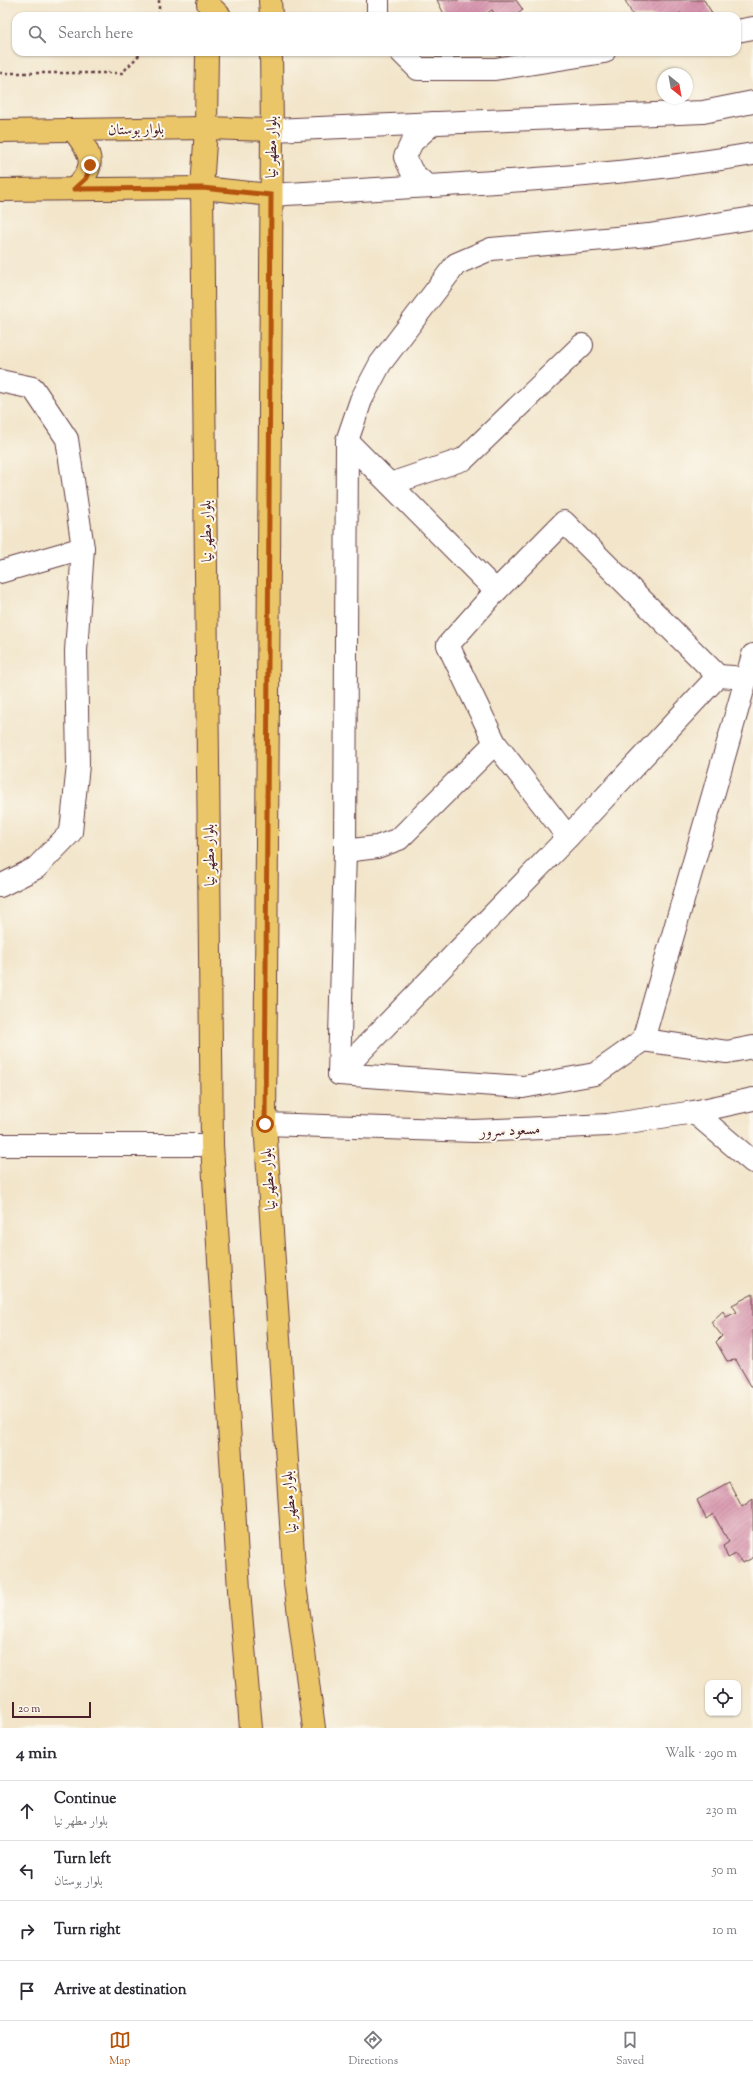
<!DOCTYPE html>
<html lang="en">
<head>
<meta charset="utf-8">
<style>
	:root { --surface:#fff; --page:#f2f2f3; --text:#2b2b33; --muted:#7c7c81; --line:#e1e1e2; --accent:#b45309 }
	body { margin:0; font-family:"Sorts Mill Goudy",Amiri,serif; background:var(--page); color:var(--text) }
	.controls { position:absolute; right:12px; bottom:12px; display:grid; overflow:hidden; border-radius:8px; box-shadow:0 1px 3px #0004 }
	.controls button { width:36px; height:36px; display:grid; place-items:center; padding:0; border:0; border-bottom:1px solid var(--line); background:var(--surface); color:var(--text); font:20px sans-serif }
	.compass { position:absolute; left:657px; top:68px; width:36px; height:36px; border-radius:50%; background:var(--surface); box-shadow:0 1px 3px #0004; rotate:149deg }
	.scale { position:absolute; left:12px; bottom:10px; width:79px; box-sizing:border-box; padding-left:4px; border:2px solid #4a1f2b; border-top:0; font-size:11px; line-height:14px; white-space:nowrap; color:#4a1f2b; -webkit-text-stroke:3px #fbf7ec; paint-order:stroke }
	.stop { position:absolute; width:12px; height:12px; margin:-9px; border:3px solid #b45309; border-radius:50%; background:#fff }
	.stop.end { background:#b45309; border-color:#fff; box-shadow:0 1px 4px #0008 }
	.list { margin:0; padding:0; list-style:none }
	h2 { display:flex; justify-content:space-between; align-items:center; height:52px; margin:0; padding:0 16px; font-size:17px }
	h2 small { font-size:13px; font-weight:400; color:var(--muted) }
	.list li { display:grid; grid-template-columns:26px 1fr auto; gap:12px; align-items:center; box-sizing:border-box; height:60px; padding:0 16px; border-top:1px solid var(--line) }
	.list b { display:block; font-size:15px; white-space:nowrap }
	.list p { margin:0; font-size:13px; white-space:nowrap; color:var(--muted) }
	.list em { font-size:13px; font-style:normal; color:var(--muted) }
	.icon { flex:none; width:22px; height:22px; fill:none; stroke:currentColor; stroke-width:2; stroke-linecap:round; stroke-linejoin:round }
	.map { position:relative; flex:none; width:753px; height:1728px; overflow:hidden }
	.search { position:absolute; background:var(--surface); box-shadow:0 1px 3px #0004; left:12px; right:12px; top:12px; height:44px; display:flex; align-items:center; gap:10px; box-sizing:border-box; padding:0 14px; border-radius:12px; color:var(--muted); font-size:15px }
	.sheet { height:292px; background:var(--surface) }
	nav { display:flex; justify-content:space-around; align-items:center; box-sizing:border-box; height:56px; border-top:1px solid var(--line); background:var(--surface); font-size:11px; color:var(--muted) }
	nav a { display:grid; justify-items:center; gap:2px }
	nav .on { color:var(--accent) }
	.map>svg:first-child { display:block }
</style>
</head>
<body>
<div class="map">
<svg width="753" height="1728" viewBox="0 0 753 1728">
	<defs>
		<pattern id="building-hatch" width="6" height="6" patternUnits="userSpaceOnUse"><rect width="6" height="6" fill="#d690aa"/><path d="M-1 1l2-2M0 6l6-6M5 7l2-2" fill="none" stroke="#b0758b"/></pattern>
	</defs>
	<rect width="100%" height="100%" fill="#fbf7ec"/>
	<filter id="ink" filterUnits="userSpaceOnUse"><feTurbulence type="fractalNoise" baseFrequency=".025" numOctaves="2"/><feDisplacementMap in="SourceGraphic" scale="8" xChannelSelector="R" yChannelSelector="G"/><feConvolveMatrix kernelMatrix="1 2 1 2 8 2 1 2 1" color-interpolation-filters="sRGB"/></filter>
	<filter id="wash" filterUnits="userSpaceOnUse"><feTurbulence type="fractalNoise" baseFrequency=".012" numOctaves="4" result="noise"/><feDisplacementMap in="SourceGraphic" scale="16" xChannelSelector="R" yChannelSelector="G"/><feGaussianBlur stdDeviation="0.9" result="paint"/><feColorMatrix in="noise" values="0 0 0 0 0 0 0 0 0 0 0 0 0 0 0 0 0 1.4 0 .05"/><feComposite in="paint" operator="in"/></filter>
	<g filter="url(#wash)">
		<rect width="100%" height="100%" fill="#f2e5ca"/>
		<g id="blocks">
			<g fill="url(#building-hatch)">
				<polygon points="437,0 516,0 523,10 515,16 496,16 492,10 482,16 445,16"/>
				<polygon points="625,0 704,0 712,13 708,16 683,16 681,13 675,16 633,16"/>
				<polygon points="753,1294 753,1386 751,1386 736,1360 727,1361 716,1342 722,1336 711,1322 723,1311 726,1317 737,1312 732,1305"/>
				<polygon points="729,1482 742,1507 753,1499 753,1558 742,1563 736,1554 728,1558 723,1546 729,1542 713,1514 706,1519 697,1500"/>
			</g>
		</g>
	</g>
	<g filter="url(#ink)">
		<use href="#blocks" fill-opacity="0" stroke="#633d43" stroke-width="1"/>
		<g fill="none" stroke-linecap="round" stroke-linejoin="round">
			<g stroke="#633d43" stroke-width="24">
				<g id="minor">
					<polyline points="378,0 378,16"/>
					<polyline points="737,31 753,28"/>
					<polyline points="401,52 418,69 495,69 604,52"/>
					<polyline points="272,130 703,112 753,102"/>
					<polyline points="426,185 412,172 405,157 412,142 433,123"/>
					<path d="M271,195C431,185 594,181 753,154"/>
					<polyline points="753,218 649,235 491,249 456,264 380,364 361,400 347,441 345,851 339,1074 523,1087 595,1074 643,1040 753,655"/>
					<polyline points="0,381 33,388 67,439 83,548 76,651 78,765 71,832 36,868 0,886"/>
					<polyline points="347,441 496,591"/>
					<polyline points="390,484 464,459 582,345"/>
					<polyline points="0,572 83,548"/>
					<polyline points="568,837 495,743 448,645 496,591 564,522 718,676"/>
					<polyline points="345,851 377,847 399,839 495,743"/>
					<polyline points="643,1040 727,1052 753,1047"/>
					<polyline points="339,1074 568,837 718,676 733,677"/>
					<polyline points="694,1112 753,1162"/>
					<polyline points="265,1124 474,1131 608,1125 694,1112 753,1099"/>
					<polyline points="0,1145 212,1145"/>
				</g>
			</g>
			<g stroke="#633d43" stroke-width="24">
				<g id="major">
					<polyline points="270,0 271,16"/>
					<polyline points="208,4 220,16"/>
					<polyline points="207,52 206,128 202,188 212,1145 239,1590 251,1728"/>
					<polyline points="271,52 272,130 265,1124 295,1584 314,1728"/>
					<path d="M73,130C92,154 98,166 74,189"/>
					<polyline points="0,131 206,128 272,130"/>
					<polyline points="0,190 202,188 271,195"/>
				</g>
			</g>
			<g stroke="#633d43" stroke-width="2.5" stroke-dasharray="3 3" stroke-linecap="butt">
				<polyline points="159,0 159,16"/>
				<polyline points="0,73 122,73 142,52"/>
			</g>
			<use href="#minor" stroke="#fff" stroke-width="22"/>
			<use href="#major" stroke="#ebc669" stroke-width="22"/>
		</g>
	</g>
	<g fill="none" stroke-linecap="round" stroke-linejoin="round" filter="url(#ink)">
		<polyline stroke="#b45309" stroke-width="5" points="90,165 86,178 74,189 202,188 271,195 265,1124"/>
	</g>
	<g text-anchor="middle" stroke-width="4" stroke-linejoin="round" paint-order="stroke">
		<g font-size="15" fill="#4a1f2b" stroke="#fbf7ec">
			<text transform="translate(136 129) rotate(-1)" y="5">بلوار بوستان</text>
			<text transform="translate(271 147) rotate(-89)" y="5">بلوار مطهر نیا</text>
			<text transform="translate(206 531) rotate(-91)" y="5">بلوار مطهر نیا</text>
			<text transform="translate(209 855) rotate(-91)" y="5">بلوار مطهر نیا</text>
			<text transform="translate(510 1130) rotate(-3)" y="5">مسعود سرور</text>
			<text transform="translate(268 1179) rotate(-94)" y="5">بلوار مطهر نیا</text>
			<text transform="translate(289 1502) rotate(-94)" y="5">بلوار مطهر نیا</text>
		</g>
	</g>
</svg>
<div class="controls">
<button><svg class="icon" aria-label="locate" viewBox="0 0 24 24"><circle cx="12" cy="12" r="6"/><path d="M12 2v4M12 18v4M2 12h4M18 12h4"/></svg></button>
</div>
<svg class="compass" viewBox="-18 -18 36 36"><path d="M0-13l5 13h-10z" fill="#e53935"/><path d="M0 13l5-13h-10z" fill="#7c7c81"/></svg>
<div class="scale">20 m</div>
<div class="stop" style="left:265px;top:1124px"></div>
<div class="stop end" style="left:90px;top:165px"></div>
<div class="search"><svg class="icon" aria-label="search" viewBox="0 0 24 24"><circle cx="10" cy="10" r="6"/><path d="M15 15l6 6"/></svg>Search here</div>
</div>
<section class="sheet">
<h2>4 min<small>Walk · 290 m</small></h2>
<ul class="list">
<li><svg class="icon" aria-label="ahead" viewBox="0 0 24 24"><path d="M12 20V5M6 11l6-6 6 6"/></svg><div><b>Continue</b><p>بلوار مطهر نیا</p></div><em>230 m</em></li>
<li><svg class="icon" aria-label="left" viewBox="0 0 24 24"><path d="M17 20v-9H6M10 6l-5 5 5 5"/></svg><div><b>Turn left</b><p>بلوار بوستان</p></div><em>50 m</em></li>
<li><svg class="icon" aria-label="right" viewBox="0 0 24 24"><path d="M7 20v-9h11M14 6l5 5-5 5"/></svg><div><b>Turn right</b></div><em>10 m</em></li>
<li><svg class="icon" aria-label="arrive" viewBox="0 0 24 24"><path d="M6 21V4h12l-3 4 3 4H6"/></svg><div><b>Arrive at destination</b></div></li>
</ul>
</section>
<nav>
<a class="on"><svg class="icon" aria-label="map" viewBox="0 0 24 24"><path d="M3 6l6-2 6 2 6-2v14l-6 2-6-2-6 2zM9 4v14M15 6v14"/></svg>Map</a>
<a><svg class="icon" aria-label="directions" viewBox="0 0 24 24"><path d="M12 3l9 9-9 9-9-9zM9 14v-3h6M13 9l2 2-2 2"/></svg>Directions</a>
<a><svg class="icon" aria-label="saved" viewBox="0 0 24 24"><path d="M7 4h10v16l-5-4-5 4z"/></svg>Saved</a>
</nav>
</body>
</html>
